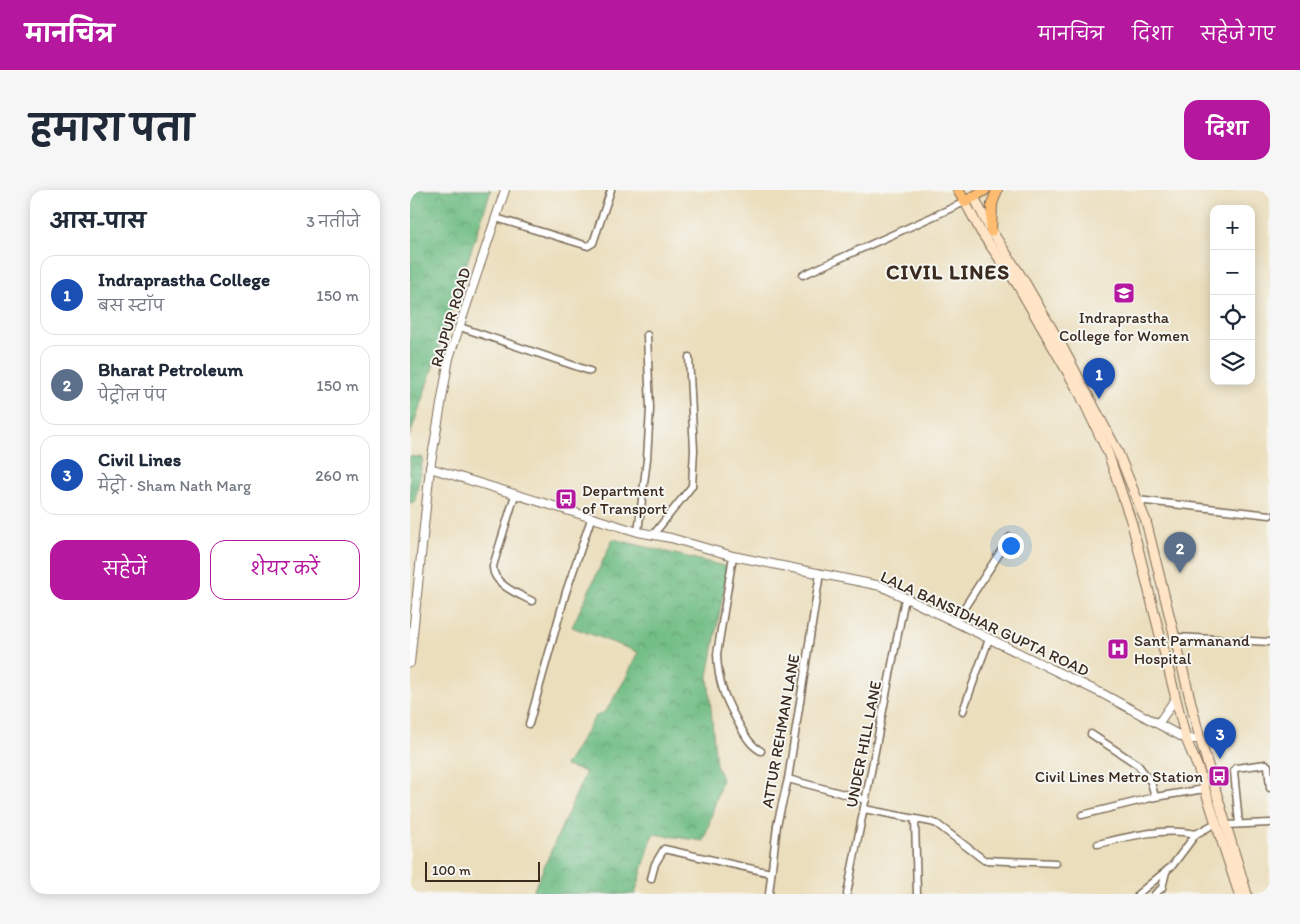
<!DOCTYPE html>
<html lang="hi">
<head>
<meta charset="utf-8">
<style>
	:root { --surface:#fff; --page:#f6f6f7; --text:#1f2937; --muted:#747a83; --line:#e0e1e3; --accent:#b5179e }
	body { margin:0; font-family:Itim,"Playpen Sans Deva",sans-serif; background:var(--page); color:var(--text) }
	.controls { position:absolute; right:15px; top:15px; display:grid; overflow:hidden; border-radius:10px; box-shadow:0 2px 12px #0003 }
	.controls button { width:45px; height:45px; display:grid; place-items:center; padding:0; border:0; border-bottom:1px solid var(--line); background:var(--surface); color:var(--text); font:25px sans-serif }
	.scale { position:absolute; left:15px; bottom:12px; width:115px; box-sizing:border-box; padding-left:5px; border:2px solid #3b2a1e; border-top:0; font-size:14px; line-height:18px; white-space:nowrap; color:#3b2a1e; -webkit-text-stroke:4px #f6f6f2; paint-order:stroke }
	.you { position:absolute; left:600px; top:355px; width:18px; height:18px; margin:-12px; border:4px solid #fff; border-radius:50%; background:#1a73e8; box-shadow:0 0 0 8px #1a73e833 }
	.badge { display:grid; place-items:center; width:32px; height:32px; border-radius:50%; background:var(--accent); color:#fff; font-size:16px; font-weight:700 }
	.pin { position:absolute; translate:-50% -41px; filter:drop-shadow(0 1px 2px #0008) }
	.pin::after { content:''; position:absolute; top:26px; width:18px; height:15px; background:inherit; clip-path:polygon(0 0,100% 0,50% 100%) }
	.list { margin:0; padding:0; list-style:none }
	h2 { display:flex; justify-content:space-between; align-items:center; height:65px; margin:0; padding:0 20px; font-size:21px }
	h2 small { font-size:16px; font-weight:400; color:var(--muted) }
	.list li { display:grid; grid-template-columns:32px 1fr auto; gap:15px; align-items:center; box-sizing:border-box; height:80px; margin:0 10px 10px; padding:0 10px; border:1px solid var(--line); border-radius:15px }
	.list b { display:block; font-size:19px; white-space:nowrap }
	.list p { margin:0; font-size:16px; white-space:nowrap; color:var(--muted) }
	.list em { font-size:16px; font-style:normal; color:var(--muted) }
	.actions { display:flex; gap:10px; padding:15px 20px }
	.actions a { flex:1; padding:11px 0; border:1px solid var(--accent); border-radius:15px; text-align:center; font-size:18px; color:var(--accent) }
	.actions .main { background:var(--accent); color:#fff }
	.icon { flex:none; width:28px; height:28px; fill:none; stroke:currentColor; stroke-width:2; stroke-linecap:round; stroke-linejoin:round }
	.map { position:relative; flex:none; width:860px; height:704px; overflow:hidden; border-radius:15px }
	header { display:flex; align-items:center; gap:30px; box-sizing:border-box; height:70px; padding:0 25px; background:var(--accent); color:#fff }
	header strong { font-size:24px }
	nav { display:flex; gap:28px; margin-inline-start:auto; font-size:18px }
	.intro { display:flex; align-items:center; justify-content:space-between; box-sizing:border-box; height:120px; padding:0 30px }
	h1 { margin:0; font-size:35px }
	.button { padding:12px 22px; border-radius:15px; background:var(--accent); color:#fff; font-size:18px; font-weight:700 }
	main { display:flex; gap:30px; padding:0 30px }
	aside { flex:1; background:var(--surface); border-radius:15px; box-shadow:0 2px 12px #0003 }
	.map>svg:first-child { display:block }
</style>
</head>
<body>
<header>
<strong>मानचित्र</strong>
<nav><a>मानचित्र</a><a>दिशा</a><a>सहेजे गए</a></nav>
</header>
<div class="intro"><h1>हमारा पता</h1><a class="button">दिशा</a></div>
<main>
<aside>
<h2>आस-पास<small>3 नतीजे</small></h2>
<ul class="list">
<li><span class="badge" style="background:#1a4fb4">1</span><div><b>Indraprastha College</b><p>बस स्टॉप</p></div><em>150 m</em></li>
<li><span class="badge" style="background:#5c6f8a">2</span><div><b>Bharat Petroleum</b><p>पेट्रोल पंप</p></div><em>150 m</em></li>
<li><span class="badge" style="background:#1a4fb4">3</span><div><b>Civil Lines</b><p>मेट्रो · Sham Nath Marg</p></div><em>260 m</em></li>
</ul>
<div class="actions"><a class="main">सहेजें</a><a>शेयर करें</a></div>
</aside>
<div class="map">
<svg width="860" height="704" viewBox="0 0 860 704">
	<defs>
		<pattern id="forest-crowns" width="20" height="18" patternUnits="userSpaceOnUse" patternTransform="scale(1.25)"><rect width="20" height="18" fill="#72be86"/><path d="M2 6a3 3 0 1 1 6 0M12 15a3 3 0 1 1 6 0" fill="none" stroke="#5f9b6d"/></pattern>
	</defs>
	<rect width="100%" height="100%" fill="#f6f6f2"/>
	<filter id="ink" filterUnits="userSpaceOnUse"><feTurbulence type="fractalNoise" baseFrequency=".02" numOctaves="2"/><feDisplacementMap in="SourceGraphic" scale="10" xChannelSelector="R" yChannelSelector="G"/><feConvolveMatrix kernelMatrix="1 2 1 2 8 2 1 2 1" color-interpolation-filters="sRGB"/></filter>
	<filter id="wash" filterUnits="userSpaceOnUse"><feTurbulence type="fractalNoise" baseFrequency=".0096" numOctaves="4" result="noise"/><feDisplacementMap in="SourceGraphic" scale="20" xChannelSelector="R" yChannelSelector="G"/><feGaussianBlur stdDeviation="1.12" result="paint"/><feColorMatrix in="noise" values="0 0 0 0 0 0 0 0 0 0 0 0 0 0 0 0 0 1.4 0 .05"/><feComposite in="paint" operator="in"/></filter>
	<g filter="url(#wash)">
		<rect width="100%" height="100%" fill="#ebdebc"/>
		<g fill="url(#forest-crowns)" stroke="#567452">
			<polygon points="0,0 81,0 0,246"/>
			<polygon points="0,266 13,268 5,311 0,314"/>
			<polygon points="203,349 318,377 298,486 306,575 312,589 294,651 243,644 225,704 122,704 176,582 155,576 185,527 196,521 217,486 228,462 162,437"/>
		</g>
	</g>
	<g filter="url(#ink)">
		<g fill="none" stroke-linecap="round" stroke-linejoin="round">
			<g stroke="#796955" stroke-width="9">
				<g id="minor">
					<polyline points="86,28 178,56 183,53 201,0"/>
					<polyline points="393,85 555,12"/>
					<polyline points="50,137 180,181"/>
					<path d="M105,305L83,376C82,394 108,404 122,411"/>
					<polyline points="727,310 860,325"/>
					<polyline points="228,342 237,269 240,219 237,145"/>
					<polyline points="243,345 282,296 284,260 279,167"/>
					<path d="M323,366L307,464C308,495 316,511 331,538C336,547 341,556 351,561"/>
					<polyline points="545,432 600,347"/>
					<polyline points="766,447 860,452"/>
					<polyline points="553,521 579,449"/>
					<polyline points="119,534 156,402 181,329"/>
					<polyline points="681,544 728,575 741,592 745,607"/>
					<polyline points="378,589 456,610"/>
					<polyline points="454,619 521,632 527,634 574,670 646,673"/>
					<polyline points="672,625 745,607 795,599"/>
					<polyline points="505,629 507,704"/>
					<polyline points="829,634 824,581 826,578 856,574 858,576 860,598"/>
					<polyline points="816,635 860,633"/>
					<path d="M688,654C720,646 754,637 786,644"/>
					<polyline points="241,689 245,674 254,659 361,683"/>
					<polyline points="359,704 367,635 378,589 410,383"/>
					<polyline points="437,704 495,408"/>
					<polyline points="728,704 762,676 786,644 806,633"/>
					<polyline points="745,704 752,698 756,682"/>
				</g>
			</g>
			<g stroke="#796955" stroke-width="10">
				<g id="tertiary">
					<polyline points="20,278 228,342 261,348 323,366 471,396 693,504 776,549 790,549"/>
					<polyline points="0,473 20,278 39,168 95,0"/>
					<polyline points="748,534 766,508"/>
				</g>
			</g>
			<g stroke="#796955" stroke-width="11">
				<g id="secondary">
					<polyline points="564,7 579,37 613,89 653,158 707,260 736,331 790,549 837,704"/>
					<polyline points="555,12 571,42 607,94 670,204 698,263 722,334 776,549 788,578 829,704"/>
				</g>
			</g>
			<g stroke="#796955" stroke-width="12">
				<g id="primary">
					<polyline points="548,0 555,12 575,0"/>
					<polyline points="581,41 582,14 587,0"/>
				</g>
			</g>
			<use href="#minor" stroke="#fff" stroke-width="6"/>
			<use href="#tertiary" stroke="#fff" stroke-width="8"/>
			<use href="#secondary" stroke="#ffe4c6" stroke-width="9"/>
			<use href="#primary" stroke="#febc70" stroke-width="10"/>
		</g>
	</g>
	<defs>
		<g id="university-square" transform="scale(1.125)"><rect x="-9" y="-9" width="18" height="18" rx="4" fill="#b5179e" stroke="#f6f6f2"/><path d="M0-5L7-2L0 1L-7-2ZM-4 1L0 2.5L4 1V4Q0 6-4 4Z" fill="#fff"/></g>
		<g id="bus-square" transform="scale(1.125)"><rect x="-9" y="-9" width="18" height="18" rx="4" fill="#b5179e" stroke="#f6f6f2"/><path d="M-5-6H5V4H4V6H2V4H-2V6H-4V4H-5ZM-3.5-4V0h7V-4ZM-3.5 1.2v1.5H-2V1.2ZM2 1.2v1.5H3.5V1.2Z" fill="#fff"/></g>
		<g id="hospital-square" transform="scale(1.125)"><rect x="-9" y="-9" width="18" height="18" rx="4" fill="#b5179e" stroke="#f6f6f2"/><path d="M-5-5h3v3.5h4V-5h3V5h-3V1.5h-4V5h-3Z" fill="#fff"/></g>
	</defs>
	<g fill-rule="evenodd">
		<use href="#university-square" x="714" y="103"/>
		<use href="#bus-square" x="156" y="309"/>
		<use href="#hospital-square" x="708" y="459"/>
		<use href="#bus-square" x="809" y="586"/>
	</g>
	<g text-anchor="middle" stroke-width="4" stroke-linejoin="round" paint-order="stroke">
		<g font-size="16" fill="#3b2a1e" stroke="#f6f6f2">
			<text transform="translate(40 127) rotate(-73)" y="6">RAJPUR ROAD</text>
			<text transform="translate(575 433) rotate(25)" y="6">LALA BANSIDHAR GUPTA ROAD</text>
			<text transform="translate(370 541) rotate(-80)" y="6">ATTUR REHMAN LANE</text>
			<text transform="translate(453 554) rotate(-79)" y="6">UNDER HILL LANE</text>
		</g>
		<g font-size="16" fill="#3b2a1e" stroke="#f6f6f2" text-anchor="start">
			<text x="714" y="133" text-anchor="middle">Indraprastha<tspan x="714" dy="18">College for Women</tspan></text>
			<text x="172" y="306">Department<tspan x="172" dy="18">of Transport</tspan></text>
			<text x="724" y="456">Sant Parmanand<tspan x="724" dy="18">Hospital</tspan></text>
			<text x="793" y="592" text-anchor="end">Civil Lines Metro Station</text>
		</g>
		<g font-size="21" font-weight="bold" letter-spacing="1" fill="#3b2a1e" stroke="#f6f6f2">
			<text x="538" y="89">CIVIL LINES</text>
		</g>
	</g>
</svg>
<div class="controls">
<button>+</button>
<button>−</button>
<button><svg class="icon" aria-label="locate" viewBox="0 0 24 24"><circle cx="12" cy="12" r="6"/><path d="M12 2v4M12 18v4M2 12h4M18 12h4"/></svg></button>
<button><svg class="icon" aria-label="layers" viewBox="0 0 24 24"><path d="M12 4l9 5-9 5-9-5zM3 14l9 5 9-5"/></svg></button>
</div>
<div class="scale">100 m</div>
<div class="you"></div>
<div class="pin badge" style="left:689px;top:209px;background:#1a4fb4">1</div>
<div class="pin badge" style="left:770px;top:383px;background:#5c6f8a">2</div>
<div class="pin badge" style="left:810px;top:569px;background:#1a4fb4">3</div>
</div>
</main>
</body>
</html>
